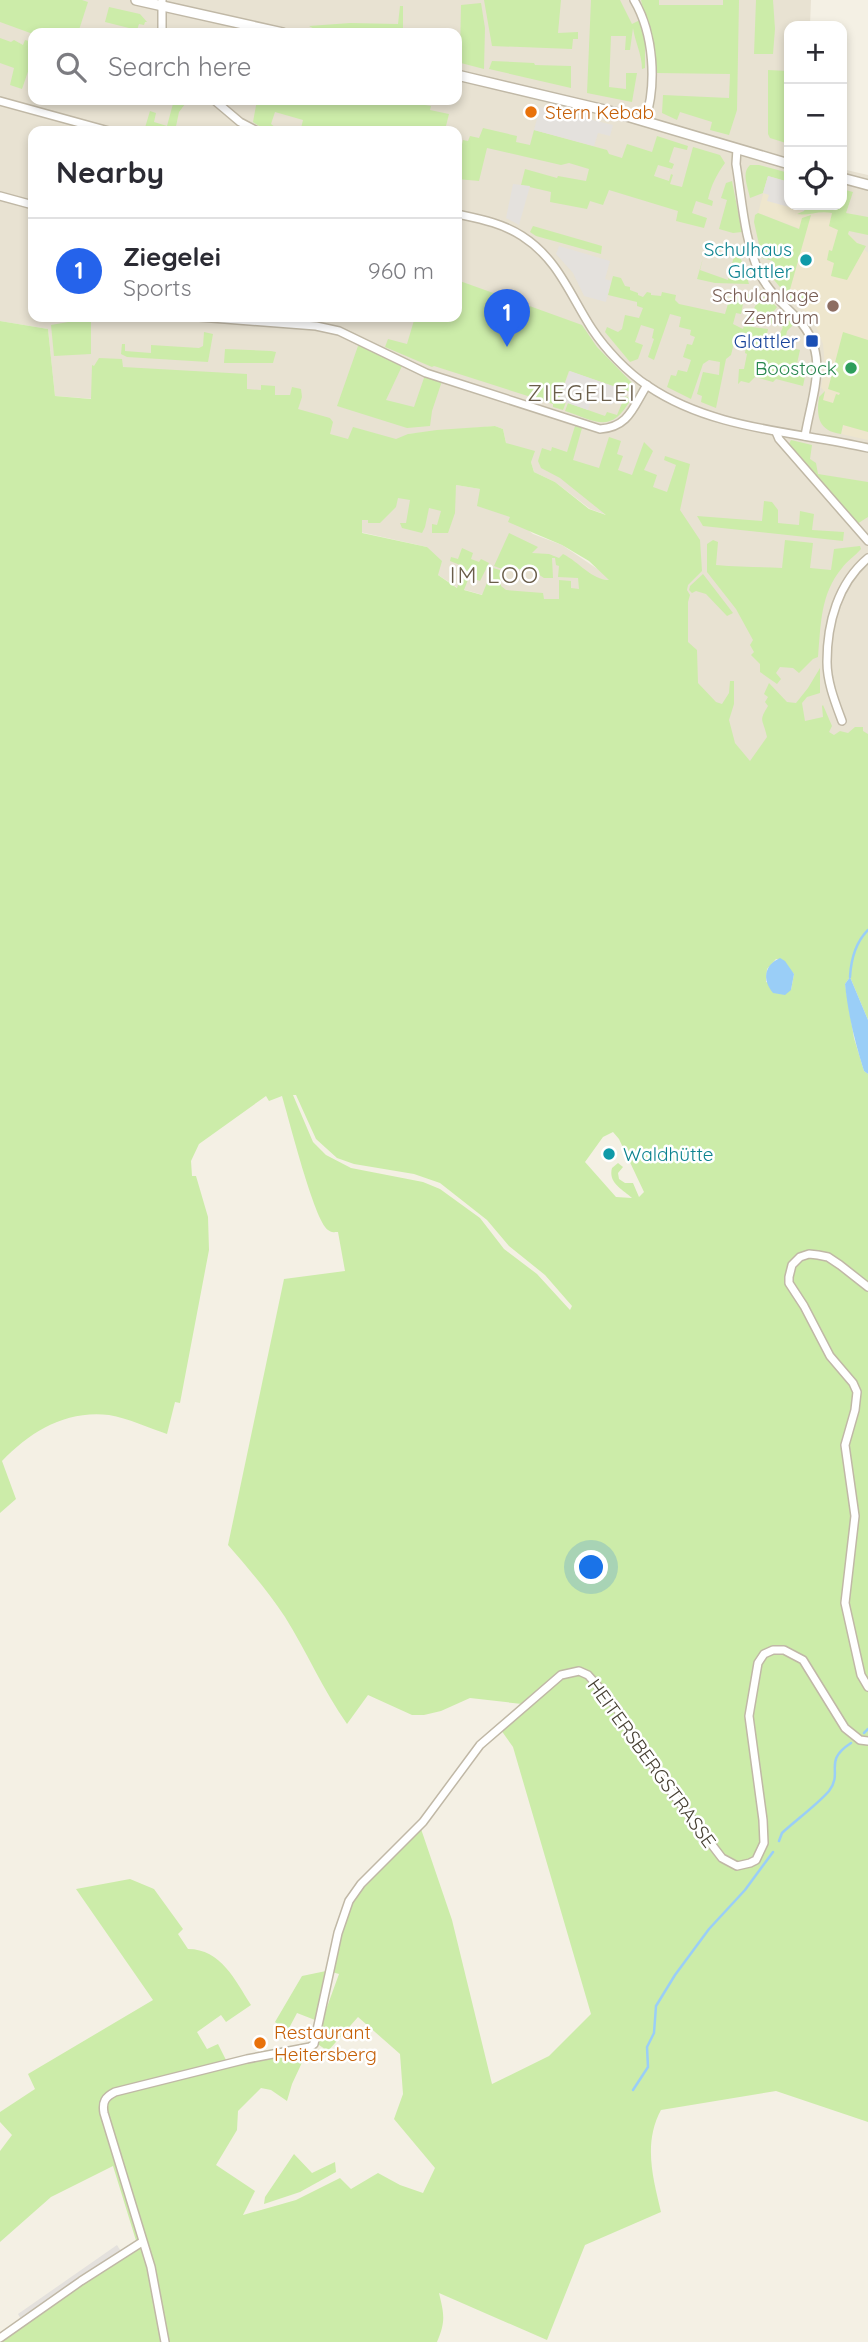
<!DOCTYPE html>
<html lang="en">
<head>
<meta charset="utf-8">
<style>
	:root { --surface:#fff; --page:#f7f7f7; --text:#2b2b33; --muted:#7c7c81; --line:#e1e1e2; --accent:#2563eb }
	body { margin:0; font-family:Quicksand,sans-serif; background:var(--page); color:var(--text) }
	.controls { position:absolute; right:21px; top:21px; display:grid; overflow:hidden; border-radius:14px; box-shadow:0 4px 10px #0003 }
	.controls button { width:63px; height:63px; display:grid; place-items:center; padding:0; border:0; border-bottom:2px solid var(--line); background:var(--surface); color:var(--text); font:35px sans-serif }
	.you { position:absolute; left:592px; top:1568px; width:24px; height:24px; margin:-18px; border:5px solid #fff; border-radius:50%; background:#1a73e8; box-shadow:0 0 0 10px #1a73e833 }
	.badge { display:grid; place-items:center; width:46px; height:46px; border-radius:50%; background:var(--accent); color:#fff; font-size:23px; font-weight:700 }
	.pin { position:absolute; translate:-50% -58px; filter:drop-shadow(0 2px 4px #0008) }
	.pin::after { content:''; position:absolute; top:37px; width:24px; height:21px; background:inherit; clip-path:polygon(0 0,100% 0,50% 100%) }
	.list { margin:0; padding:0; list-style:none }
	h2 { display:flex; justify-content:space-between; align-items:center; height:91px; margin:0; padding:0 28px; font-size:30px }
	h2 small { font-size:23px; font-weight:400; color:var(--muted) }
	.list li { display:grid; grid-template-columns:46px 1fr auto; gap:21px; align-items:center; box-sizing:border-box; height:105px; padding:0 28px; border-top:2px solid var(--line) }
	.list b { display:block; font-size:26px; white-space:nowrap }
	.list p { margin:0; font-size:23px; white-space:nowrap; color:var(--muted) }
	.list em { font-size:23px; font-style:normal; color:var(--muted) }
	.icon { flex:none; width:38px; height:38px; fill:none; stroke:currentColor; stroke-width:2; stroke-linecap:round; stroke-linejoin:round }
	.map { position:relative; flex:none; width:868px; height:2342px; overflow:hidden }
	.search { position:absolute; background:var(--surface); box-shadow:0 4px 10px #0003; left:28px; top:28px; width:434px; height:77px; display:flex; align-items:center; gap:18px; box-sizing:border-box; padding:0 24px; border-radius:14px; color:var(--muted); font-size:26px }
	.panel { position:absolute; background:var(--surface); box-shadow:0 4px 10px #0003; left:28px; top:126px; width:434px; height:196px; border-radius:14px }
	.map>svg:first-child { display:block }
</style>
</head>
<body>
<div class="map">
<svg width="868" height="2342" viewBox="0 0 868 2342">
	<rect width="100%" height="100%" fill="#f4f0e4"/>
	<path fill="#e8e2d2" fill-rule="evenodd" d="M0,0H811L810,26H789V205H842V169L868,175V789L763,769L748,760L716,719L610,516L590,509L555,482L534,472L531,462L506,443L503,429L495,426L408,434L453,507L456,485L480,489L533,534L562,545L602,572L610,580L578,578L586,601L508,602L458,588L438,575L427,547L311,521L255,411L55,396L48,329L0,321ZM33,33H457V100H33ZM33,131H457V317H33Z"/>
	<polygon fill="#eee6cd" points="768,176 789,182 789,205 842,205 850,201 846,213 855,215 848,234 868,253 868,440 841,434 843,425 822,400 825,392 821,387 825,366 823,344 813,319 784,292 800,229 758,213"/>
	<g fill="#cceca9" fill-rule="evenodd">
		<polygon points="0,0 82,0 88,2 78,33 33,34 0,22"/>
		<polygon points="484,0 561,0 558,33 578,32 578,39 573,39 572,49 492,46"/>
		<path d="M591,0H620L632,24L640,20L645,44V68L642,69C642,54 635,42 633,28L630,50H625L626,36H611L609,87L626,89V73H637L632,102L587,93Z"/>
		<polygon points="641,0 659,0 659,5 723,5 723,0 739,0 737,110 729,135 710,130 712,122 680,112 677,120 662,113 663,95 729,98 730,74 657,73"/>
		<polygon points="756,0 773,0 775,29 773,54 754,54"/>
		<polygon points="481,3 485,28 484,69 457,62 457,54 460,53 461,5"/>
		<path d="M400,6H403V33C378,33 328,39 309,26L350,23L398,24Z"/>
		<polygon points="109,7 140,14 147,22 145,22 144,25 139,24 137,30 105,22"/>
		<polygon points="0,38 11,42 14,40 23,45 25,40 33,42 33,57 22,89 10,85 14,68 0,63"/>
		<polygon points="492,61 534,63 535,65 571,66 571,88 489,69"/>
		<polygon points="768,70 789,71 789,144 770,138 768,134"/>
		<polygon points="174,100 188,100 179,112 175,131 144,131 150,111 156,113 154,122 167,126"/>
		<polygon points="257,100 426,100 425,105 431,106 430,110 449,114 445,130 448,131 316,131 301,128 303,120 275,112 271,124 280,131 267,131 253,122"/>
		<path d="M483,128L517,136L516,142L530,145L534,130L607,150L609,154L622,158L627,144L652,152L657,136L688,146L687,150L674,147L669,162L674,164L672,169L658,165L654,176L669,181L671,174L673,175L670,184L682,187L693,147L720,155L725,163C716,176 712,183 708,199L713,201L712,206L696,201L692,213L707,218L704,228L676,221L678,211L609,190L603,205L590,201L587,209L550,202L551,192L521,185L525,169L557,178L558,176L586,181L589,169L569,163L561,165L487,148L479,181L457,179V166L461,152L457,150L458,144H462L463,140L468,141L470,136L479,138Z"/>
		<path d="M750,165H759L789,173V182L768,176L763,193L750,198C748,187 741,173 750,165Z"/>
		<polygon points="732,181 742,232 733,233 719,229 727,200 721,198 726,183"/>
		<path d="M842,189L853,192L846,213L868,217V235L849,231L848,234L857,243L866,246L847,280L831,276L834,263L827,260L829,250L832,251L838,230L829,226L832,213C819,210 808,216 797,214L804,211L806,205H842Z"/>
		<polygon points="758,213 799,229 802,218 811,215 789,293 800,296 802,293 806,294 801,304 793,303 770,275 770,272 783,276 785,270 772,266 773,261 762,258 754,222 755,215"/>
		<polygon points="533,226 602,246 601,254 536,236 530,232"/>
		<polygon points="734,256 740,256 749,284 715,283 697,279 703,258 700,270 728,280"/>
		<polygon points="613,276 621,278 625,286 630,287 630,290 638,293 638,295 643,297 647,292 651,293 651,295 661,296 662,292 676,295 675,300 679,304 725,314 732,290 767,298 777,307 771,315 753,310 757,303 744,299 741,314 736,313 733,324 743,329 747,315 754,317 752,327 768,329 767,334 778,338 783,327 767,322 779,310 793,325 787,331 784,346 800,350 796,368 798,371 807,367 803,386 776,379 773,382 755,377 749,383 741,381 738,384 739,369 744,369 747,354 745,353 746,346 734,343 731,355 726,359 716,408 701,402 702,396 697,394 703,372 719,375 720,362 709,360 703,364 691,399 667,387 671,375 676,376 678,370 687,372 691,360 683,357 687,344 692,345 695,337 690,335 691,330 679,327 681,317 670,314 654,360 648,357 654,339 652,338 654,329 641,325 635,342 643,345 638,359 630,362 605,332 607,327 618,332 622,329 625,315 639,318 643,308 637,306 637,302 608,295"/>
		<polygon points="457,280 582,325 597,347 635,386 634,393 569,371 559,399 566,402 563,410 553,407 553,404 434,366 432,367 385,347 388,339 407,344 415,317 457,317"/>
		<polygon points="91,318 91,354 54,356 51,325"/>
		<path d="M0,321L48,329L55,396L91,399L92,365L94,366L99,358L122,359L123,367L247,374V389L261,390V385L275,386V395H290L292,387L301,389L302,397L298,409L330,418L333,422L330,434L348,439L353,427L396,439L408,434L437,430L495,426L503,429L506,443L535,451L531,462L534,472L555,482L589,509L606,515L560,478L541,468L538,461L542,448L551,451L552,447L567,452L575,426L582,428L573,460L599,468L609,437L621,441L617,454L623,456L618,470L632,475L644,442L653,451L644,470L657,475L653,487L667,492L676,465L664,460L665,456L690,464L680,510L700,540L702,571L688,585L687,590L690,595L688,602V642L697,650L698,683L716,702L722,704L729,693L730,681H734V704L729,720L735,743L750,761L767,737C763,718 758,722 768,706L765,702L768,697L764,694L769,683L787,702L796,703L808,688L820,668V693L807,697L802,703L805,721L823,717L822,706L823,705L832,726L829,732L834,735L840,731L848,733L855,727H863V731L868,734V1020L850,977L845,984L854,1038L864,1071L868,1074V2122L776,2091L661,2110C643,2143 653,2178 661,2212L585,2245L547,2340L439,2293C444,2314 446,2321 437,2342H0L138,2247L113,2166L51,2197L0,2242V2151L12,2135L0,2122V2112L35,2089L28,2074L153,2000L76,1889L130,1879L154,1889L183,1929L178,1934L188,1949C221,1949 235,1980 251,2005L226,2022L221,2015L197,2032L207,2049L218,2044L228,2064L291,2052L298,2051L299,2055L304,2052L306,2054L292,2084L287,2101L271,2090L261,2088L238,2111L237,2130L216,2165L255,2191L243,2215L296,2200L340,2178L351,2189L378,2173L400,2185L423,2193L435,2168L394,2119L403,2094L400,2054L358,2017L328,2051L319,2045V2029L339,1974L332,1972L345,1918L353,1899L421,1829L452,1920L492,2084L549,2056L591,2014L513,1747L501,1730L560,1672L522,1704L470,1698L441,1711L424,1715H412L368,1695L347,1724C323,1690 307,1652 285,1617C268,1591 248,1568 228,1545L284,1279L345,1271L338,1232C333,1232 332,1233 328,1230C314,1220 289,1119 282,1096L269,1101L266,1096L199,1144L191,1161L192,1176H196L208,1217L209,1250L180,1403L175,1402L167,1434C149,1428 128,1418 109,1415C66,1410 31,1431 2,1461L16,1499L0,1513ZM456,485L480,489L477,506L510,517L508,522L562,545L589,561L609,580C592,580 579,562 563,554L559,558L549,554L532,553L538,547L509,533L494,566C515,575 521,561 544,578H553L552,558H555L556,565L559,566L558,577L578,578L579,589L571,588V581L559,580V599H544L543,593L506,590L501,586L500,570L493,568L482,595L464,590L469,577L480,581L489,563L481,559L479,562L471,559L473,553L462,548L458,559L451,557L450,561L465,567L457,588L438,575L442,561L427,547L362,533V520H368V523H380L396,507L398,498L410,500L406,523H400L402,528L422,533L425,527L429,508L441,511L437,525L432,524V533H448L455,513ZM776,959H780L794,974L791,990L766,982L767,969ZM293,1095H296L316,1139L337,1158L354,1164L414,1174L440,1183L487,1220L509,1246L545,1275L572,1306L570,1310L537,1274L504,1249L480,1218L440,1189L423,1182L351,1168L326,1155L313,1142ZM613,1132L619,1139L644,1192L639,1197L633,1183H625L619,1179L618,1173L623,1167L618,1163L612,1168C608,1183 622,1189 632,1198L616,1197L585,1162L603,1137Z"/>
		<polygon points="204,332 213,334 208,362 127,357 121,354 122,344 125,344 125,351 151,353 151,345 199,348 203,346"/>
		<path d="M843,332L868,340V432L843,425L841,434C819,431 816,417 819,397L825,391L823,400L833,403L836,394L839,395L840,393L828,389Z"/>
		<polygon points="358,346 363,346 402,366 386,400 414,407 425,375 442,381 432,411 430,426 407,428 337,406"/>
		<polygon points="225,349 271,351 276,352 273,363 224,363"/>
		<path d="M625,396L631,399C611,434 598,422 565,411L568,403L605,416L607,412L617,415Z"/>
		<polygon points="791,440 812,445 810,459 816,463 818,474 868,482 868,517 857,524 789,444"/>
		<polygon points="764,501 772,502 778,510 778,523 799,525 800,511 814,514 812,530 844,532 843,541 703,526 697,516 762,521"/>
		<path d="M713,540L718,542L716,565C739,567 760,567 782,568L785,540L813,543L810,568L831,570L834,549L860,546L861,549C855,556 847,561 842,568C820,594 821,625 818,657L813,659L799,673L793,668L780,667L776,673L781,679L777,684L760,672V664L751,655L754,652L750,645L753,640L736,609L707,572V544Z"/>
		<polygon points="703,574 733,613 727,616 706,594 696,591 692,593 689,590 690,586"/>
		<polygon points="326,1971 315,2020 297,2013 287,2032 275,2022 302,1976"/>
		<polygon points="294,2154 312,2173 335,2162 336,2172 300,2192 264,2204 265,2197"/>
	</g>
	<g fill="#e4e1dd">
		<polygon points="540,107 613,125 610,136 598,133 594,146 534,130"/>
		<polygon points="768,176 789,182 789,205 806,205 804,211 767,201 769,195 763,193"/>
		<polygon points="513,184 530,186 519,225 506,218"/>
		<polygon points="559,246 610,261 605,279 611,281 606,302 584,296 573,273 556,254"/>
		<polygon points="570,371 626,391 627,391 625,397 618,395 614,403 610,405 592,398 588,410 559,400"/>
		<polygon points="117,2245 122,2253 22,2321 18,2314"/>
	</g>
	<g fill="#9acef7">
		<path d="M780,958L785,961L794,974L791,990L785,995L773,993C762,980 764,965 780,958Z"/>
		<path d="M850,977L868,1020V1074L864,1071C855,1043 848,1014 845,984Z"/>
	</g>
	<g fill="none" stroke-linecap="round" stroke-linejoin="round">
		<g stroke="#9acef7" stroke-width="2.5">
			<path d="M850,977C851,959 855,943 868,930"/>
			<polyline points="864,1733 868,1729"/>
			<path d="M779,1841L782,1833C795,1821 819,1803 829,1791C844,1771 822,1762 851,1743"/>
			<polyline points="633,2090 648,2067 647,2047 654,2033 656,2006 675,1975 709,1929 745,1890 773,1852"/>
		</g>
		<g stroke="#c0b8a6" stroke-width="10">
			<g id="minor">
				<polyline points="162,0 162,33"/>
				<path d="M634,0C654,34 657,84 645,121"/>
				<polyline points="214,100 240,122 257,131"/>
				<polyline points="0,101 109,131"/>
				<path d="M737,149L736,164C742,199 744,241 760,274C768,291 784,305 798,319C831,355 812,393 805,436"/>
				<polyline points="0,196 33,205"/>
				<path d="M457,214C480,219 502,223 522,236C558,259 570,295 592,329C606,350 627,372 648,386C713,430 794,431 868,448"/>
				<path d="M199,317L316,326L339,331L426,373L600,429C629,427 633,407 647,385"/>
				<polyline points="776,432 779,439 868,541"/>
				<path d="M842,721C835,702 827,682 827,662C827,623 838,583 868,558"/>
				<polyline points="868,1287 840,1265 828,1257 818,1255 809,1254 800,1257 792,1265 789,1277 789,1283 804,1306 830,1356 853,1383 857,1392 855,1410 845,1445 855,1516 845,1603 861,1675 868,1687"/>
				<polyline points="0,2338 81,2281 142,2242"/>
				<path d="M165,2342L151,2267L104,2113C102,2102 105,2097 115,2092L247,2059L310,2047L314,2044L338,1933L349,1901L361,1884L423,1822L480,1745L561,1675L579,1671L588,1675L614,1704L663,1781L722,1858L737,1866L750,1863L756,1860L764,1843L763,1820L749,1716L758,1663L764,1654L773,1650H784L803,1660L845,1728L860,1740L868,1741"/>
			</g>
		</g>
		<g stroke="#c0b8a6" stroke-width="12">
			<g id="tertiary">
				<polyline points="136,0 283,33"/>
				<polyline points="457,75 613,112 789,164"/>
				<polyline points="842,178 868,185"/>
			</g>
		</g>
		<use href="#minor" stroke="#fff" stroke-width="7"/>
		<use href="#tertiary" stroke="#fff" stroke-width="9"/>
	</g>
	<g fill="#e8710a" stroke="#fff" stroke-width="2.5">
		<circle cx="531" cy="112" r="7"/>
		<circle cx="260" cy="2043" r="7"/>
	</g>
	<g fill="#0f9aa8" stroke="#fff" stroke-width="2.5">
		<circle cx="806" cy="260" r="7"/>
		<circle cx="609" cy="1154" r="7"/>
	</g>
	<circle fill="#8d6e63" stroke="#fff" stroke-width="2.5" cx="833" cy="306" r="7"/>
	<rect fill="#1a4fb4" stroke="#fff" stroke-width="2.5" x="805" y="334" width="14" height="14" rx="3.5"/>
	<circle fill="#2e9e5b" stroke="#fff" stroke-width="2.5" cx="851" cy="368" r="7"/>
	<g text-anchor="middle" stroke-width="5" stroke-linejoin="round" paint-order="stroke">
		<g font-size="19" fill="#c56008" stroke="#fff" text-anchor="start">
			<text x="545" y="119">Stern Kebab</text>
			<text x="274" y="2039">Restaurant<tspan x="274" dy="22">Heitersberg</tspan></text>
		</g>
		<g font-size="19" fill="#0d838f" stroke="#fff" text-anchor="end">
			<text x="792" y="256">Schulhaus<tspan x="792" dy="22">Glattler</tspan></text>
			<text x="623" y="1161" text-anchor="start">Waldhütte</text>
		</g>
		<g font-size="19" fill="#785e54" stroke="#fff" text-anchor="end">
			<text x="819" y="302">Schulanlage<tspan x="819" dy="22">Zentrum</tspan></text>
		</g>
		<g font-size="19" fill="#164399" stroke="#fff" text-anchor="end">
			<text x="798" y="348">Glattler</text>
		</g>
		<g font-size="19" fill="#27864d" stroke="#fff" text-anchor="end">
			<text x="837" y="375">Boostock</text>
		</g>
		<g font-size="19" fill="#474033" stroke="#fff">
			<text transform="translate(652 1763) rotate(54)" y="7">HEITERSBERGSTRASSE</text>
		</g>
		<g font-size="23" letter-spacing="2" fill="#6a5e4a" stroke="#fff">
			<text x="582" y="401">ZIEGELEI</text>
			<text x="495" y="583">IM LOO</text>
		</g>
	</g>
</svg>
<div class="controls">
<button>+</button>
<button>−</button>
<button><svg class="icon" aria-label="locate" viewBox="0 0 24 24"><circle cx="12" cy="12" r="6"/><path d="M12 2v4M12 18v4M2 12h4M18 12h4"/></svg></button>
</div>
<div class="you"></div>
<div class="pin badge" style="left:507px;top:347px">1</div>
<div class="search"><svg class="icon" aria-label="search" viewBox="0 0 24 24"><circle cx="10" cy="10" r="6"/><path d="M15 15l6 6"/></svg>Search here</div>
<section class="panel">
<h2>Nearby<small></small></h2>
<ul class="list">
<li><span class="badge">1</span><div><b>Ziegelei</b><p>Sports</p></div><em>960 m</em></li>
</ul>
</section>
</div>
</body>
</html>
